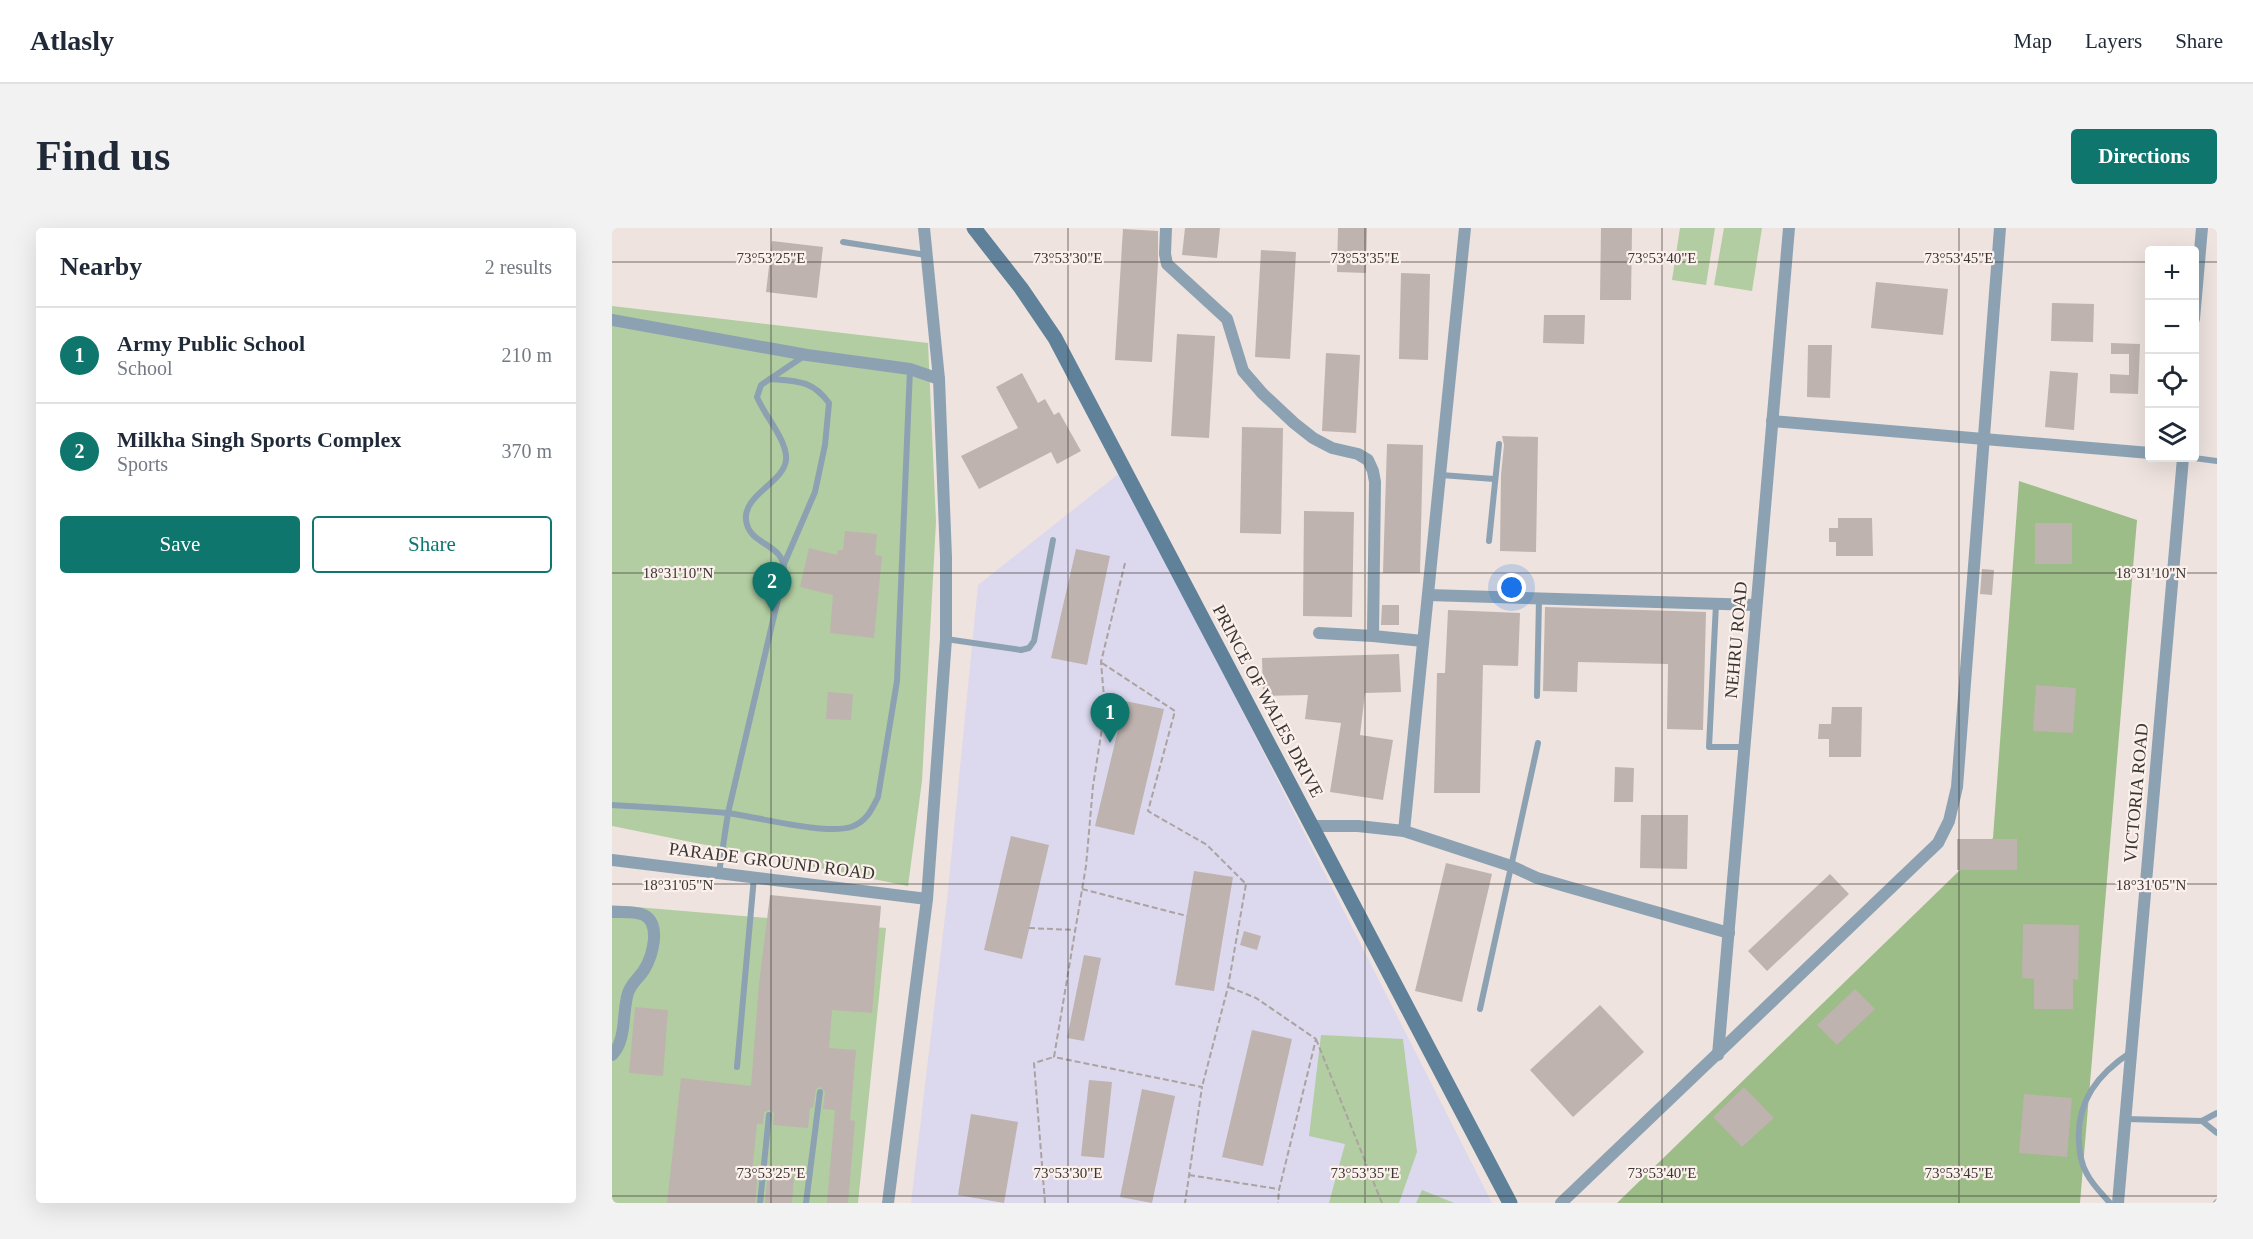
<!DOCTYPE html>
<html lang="en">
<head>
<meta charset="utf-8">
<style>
	:root { --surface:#fff; --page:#f2f2f3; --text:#1f2937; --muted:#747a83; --line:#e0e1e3; --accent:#0f766e }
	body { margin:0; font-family:"Times New Roman",serif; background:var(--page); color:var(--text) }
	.controls { position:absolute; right:18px; top:18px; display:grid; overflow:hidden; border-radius:6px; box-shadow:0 6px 24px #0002 }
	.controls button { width:54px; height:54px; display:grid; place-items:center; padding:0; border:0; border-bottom:2px solid var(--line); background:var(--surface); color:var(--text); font:30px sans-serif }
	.you { position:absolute; left:900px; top:360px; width:21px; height:21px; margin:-15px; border:4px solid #fff; border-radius:50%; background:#1a73e8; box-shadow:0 0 0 9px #1a73e833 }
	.badge { display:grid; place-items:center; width:39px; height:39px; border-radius:50%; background:var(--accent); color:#fff; font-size:20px; font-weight:700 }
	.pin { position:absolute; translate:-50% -50px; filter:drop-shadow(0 2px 3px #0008) }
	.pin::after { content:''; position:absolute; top:32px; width:21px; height:18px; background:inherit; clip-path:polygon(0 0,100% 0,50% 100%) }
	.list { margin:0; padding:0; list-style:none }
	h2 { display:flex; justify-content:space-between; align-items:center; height:78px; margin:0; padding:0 24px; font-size:26px }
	h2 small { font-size:20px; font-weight:400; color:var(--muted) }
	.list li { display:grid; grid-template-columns:39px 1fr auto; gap:18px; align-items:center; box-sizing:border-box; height:96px; padding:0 24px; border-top:2px solid var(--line) }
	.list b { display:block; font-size:22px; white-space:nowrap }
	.list p { margin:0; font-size:20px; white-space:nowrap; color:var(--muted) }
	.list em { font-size:20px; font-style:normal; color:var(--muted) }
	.actions { display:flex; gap:12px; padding:18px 24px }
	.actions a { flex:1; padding:14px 0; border:2px solid var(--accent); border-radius:6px; text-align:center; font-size:21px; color:var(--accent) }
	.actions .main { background:var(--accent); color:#fff }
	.icon { flex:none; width:33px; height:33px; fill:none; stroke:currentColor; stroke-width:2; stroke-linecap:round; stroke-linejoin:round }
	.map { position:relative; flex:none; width:1605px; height:975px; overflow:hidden; border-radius:6px }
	header { display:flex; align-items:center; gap:36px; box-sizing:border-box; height:84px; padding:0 30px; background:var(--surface); border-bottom:2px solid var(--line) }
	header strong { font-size:28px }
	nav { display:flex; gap:33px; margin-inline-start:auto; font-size:21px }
	.intro { display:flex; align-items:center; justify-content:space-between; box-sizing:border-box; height:144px; padding:0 36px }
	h1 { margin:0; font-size:42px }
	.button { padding:15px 27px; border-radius:6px; background:var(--accent); color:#fff; font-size:21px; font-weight:700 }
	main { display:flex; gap:36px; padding:0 36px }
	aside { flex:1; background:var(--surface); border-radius:6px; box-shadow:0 6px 24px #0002 }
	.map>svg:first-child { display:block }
</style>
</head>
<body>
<header>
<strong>Atlasly</strong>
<nav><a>Map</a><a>Layers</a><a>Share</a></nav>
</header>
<div class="intro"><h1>Find us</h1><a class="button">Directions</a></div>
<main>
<aside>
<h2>Nearby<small>2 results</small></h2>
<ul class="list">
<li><span class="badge">1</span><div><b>Army Public School</b><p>School</p></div><em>210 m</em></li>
<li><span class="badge">2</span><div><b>Milkha Singh Sports Complex</b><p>Sports</p></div><em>370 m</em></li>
</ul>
<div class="actions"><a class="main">Save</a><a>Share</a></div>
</aside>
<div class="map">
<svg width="1605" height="975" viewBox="0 0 1605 975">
	<rect width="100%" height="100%" fill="#eee3de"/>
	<polygon fill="#dcd8ee" points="509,244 880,975 299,975 335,672 366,357"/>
	<g fill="#b2cda1">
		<polygon points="1068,0 1103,0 1094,57 1060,52"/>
		<polygon points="1112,0 1150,0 1140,63 1102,57"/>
		<polygon points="0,78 316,115 324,294 310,553 296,658 0,598"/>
		<polygon points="0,677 274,700 246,975 0,975"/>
		<polygon points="709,807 791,811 805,924 787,975 717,975 733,916 697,908"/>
		<polygon points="810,962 842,975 804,975"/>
	</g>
	<polygon fill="#9cbc88" points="1407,253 1525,292 1468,975 1005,975 1381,610"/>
	<g fill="#beb3ae">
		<polygon points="573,0 608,0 605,30 570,27"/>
		<polygon points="726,0 755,0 754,45 725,44"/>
		<polygon points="989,0 1020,0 1019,72 988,72"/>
		<polygon points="511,1 546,3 546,35 540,134 503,132"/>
		<polygon points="160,13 211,19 205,70 154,64"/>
		<polygon points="649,22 684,24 678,131 643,129"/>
		<polygon points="789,45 818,46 816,132 787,131"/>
		<polygon points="1264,54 1336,61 1331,107 1259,100"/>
		<polygon points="1440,75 1482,76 1481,114 1439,113"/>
		<polygon points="932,87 973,87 972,116 931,115"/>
		<polygon points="565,106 603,108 597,210 559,208"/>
		<polygon points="1499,115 1528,116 1526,166 1498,165 1498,146 1517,147 1517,126 1499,126"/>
		<polygon points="1196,117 1220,117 1218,170 1195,169"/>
		<polygon points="714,125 748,127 744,205 710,203"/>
		<polygon points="1438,143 1466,145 1462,202 1433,199"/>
		<polygon points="410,145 426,175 433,171 442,187 447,184 469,223 445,236 439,224 367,261 349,228 406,200 384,159"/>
		<polygon points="630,199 671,200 669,306 628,305"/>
		<polygon points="890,208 926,209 924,324 888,323 889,247 892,217"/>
		<polygon points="775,216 811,217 808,345 771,345"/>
		<polygon points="692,283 742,284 740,389 691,388"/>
		<polygon points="1226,290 1260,290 1261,328 1224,328 1224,314 1217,314 1217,300 1226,300"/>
		<rect x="1423" y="295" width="37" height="41"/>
		<polygon points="233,303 265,306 263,327 270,328 262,410 218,405 221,367 188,359 197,320 225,327 226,322 231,322"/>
		<polygon points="464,321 498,328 475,437 439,430"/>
		<polygon points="1370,341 1382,342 1380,367 1368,366"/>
		<polygon points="770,377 787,377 787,397 769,397"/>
		<polygon points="933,379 1094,384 1091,502 1055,501 1056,436 966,434 965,464 931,463"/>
		<polygon points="836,382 908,385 906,438 871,437 868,565 822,565 825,445 833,445"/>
		<polygon points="787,426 789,464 753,465 748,507 781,512 771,572 718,564 729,495 693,491 696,467 651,468 650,430"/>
		<polygon points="1424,457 1464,460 1461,505 1421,503"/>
		<polygon points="216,464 241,466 239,492 214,491"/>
		<polygon points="513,473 552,481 522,607 483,598"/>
		<polygon points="1220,479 1250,479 1249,529 1217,529 1217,511 1206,511 1207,496 1219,496"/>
		<polygon points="1003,539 1022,540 1021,574 1002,574"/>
		<polygon points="1029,587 1076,587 1075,641 1028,640"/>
		<polygon points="399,608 437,617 410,731 372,722"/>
		<rect x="1345" y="611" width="60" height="31"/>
		<polygon points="834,635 880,646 850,774 803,763"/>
		<polygon points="582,643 621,649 602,763 563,757"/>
		<polygon points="1218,646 1237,666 1155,743 1136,723"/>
		<polygon points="158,667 269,678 260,785 220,782 217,820 244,822 238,892 243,893 236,975 215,975 223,882 211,881 213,864 208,859 204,861 201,880 198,880 196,900 161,897 162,885 157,882 152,884 151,896 145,896 140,944 146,944 143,975 55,975 69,850 139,858 147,756"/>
		<polygon points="1411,696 1467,697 1466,752 1461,751 1461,781 1422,781 1422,751 1410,750"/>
		<polygon points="632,703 649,708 645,722 628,717"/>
		<polygon points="472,727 489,730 472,813 455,810"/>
		<polygon points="1243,761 1263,781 1225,817 1205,797"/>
		<polygon points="988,777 1032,824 961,889 918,842"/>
		<polygon points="23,779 56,782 51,848 17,845"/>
		<polygon points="640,802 680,811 651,938 610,929"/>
		<polygon points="477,852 500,854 492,930 469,928"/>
		<polygon points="1132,859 1162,890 1130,919 1101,889"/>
		<polygon points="530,861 563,868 540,975 508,969"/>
		<polygon points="1412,866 1460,870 1455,929 1407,925"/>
		<polygon points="359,886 406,894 392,975 346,967"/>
		<polygon points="156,945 182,948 180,975 153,975"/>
	</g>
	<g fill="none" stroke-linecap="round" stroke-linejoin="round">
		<g stroke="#aba39f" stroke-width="2" stroke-dasharray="6 3" stroke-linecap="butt">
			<polyline points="513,335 489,434 493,481 481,558 474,638 442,829 590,859 573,975"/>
			<polyline points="490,435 563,483 536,583 595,617 634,656 616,759 590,859"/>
			<polyline points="470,661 575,688"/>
			<polyline points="417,700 463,702"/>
			<polyline points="617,759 644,770 704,811 667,962 666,975"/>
			<polyline points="704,811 770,975"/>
			<polyline points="577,947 666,961"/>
			<polyline points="433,975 422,835 442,829"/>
		</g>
		<g stroke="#8ca2b3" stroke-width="6">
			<polyline points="231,14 314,27"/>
			<path d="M158,151C185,153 200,152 217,175L213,217L203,264L172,336"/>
			<polyline points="1582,230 1605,233"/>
			<polyline points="829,247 882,251"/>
			<polyline points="877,313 887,216"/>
			<polyline points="1104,376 1097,519 1133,519"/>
			<polyline points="334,411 409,422 417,420 422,413 441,312"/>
			<polyline points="925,468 927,371"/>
			<path d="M0,577C38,579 77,581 115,585C146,589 213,607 239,599C254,594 259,583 266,569L285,453L298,141"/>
			<path d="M107,645L116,585L172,345C174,314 137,319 134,292C131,267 172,254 174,232C176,213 152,187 145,169L149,157L192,128"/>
			<polyline points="868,781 926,515"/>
			<polyline points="125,839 142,649"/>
			<polyline points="1514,891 1590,893 1605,885"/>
			<polyline points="1590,893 1605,905"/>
			<polyline points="148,975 157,887"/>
			<polyline points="194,975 208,864"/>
			<path d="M1498,975C1490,966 1480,956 1475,946C1469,936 1468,926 1467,915C1464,873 1486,846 1519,824"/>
			<polyline points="1604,975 1605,974"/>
		</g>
		<g stroke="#8ca2b3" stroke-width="12">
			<polyline points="554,0 553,26 555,36 615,91 631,143 650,165 682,195 701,210 720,220 746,226 756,232 761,243 763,254 761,408"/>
			<polyline points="1582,91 1590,0"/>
			<polyline points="0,92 195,127 298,141 327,151"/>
			<polyline points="1160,193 1538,225"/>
			<polyline points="816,367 1144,377"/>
			<polyline points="707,405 761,408 811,413"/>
			<polyline points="700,598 746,598 792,603 899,638 925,650 1117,705"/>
			<polyline points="792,603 853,0"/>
			<polyline points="0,632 315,671"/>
			<path d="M0,684C10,684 24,683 32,687C50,697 40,729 32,742C27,750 19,755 16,765C10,784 15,812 0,827"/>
			<polyline points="1106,827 1177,0"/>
			<polyline points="276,975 315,671 334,411 334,329 327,151 312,0"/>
			<polyline points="949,975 1326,615 1337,593 1345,559 1388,0"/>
			<polyline points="1506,975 1571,230"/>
		</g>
		<polyline stroke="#60819a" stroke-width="15" points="362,0 409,60 443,110 898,975"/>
	</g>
	<path fill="none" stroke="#393533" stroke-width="1.5" stroke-opacity="0.45" d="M159,0V975M456,0V975M753,0V975M1050,0V975M1347,0V975M0,34H1538M1582,34H1605M0,345H1605M0,656H1605M0,968H1605"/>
	<g text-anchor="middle" stroke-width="4.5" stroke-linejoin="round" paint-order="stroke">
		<g font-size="18" fill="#393533" stroke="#fbf0eb">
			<text transform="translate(1124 412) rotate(-85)" y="6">NEHRU ROAD</text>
			<text transform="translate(656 473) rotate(62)" y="6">PRINCE OF WALES DRIVE</text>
			<text transform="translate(1524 565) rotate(-85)" y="6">VICTORIA ROAD</text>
			<text transform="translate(160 633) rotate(7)" y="6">PARADE GROUND ROAD</text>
		</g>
	</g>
	<g font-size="15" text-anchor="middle" fill="#393533" stroke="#fbf0eb" stroke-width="4.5" stroke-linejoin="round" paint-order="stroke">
		<text x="159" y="35">73°53'25"E</text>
		<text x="456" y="35">73°53'30"E</text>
		<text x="753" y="35">73°53'35"E</text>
		<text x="1050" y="35">73°53'40"E</text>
		<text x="1347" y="35">73°53'45"E</text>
		<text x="66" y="350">18°31'10"N</text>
		<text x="1539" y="350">18°31'10"N</text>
		<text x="66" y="662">18°31'05"N</text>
		<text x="1539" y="662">18°31'05"N</text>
		<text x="159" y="950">73°53'25"E</text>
		<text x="456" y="950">73°53'30"E</text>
		<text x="753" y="950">73°53'35"E</text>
		<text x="1050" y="950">73°53'40"E</text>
		<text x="1347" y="950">73°53'45"E</text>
	</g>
</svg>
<div class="controls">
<button>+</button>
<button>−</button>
<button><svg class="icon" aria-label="locate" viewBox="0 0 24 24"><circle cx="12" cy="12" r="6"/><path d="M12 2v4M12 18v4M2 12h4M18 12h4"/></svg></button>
<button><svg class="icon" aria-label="layers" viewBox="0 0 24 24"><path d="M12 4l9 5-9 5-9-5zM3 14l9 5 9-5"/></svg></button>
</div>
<div class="you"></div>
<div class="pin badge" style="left:498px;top:515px">1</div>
<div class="pin badge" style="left:160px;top:384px">2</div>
</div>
</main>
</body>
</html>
